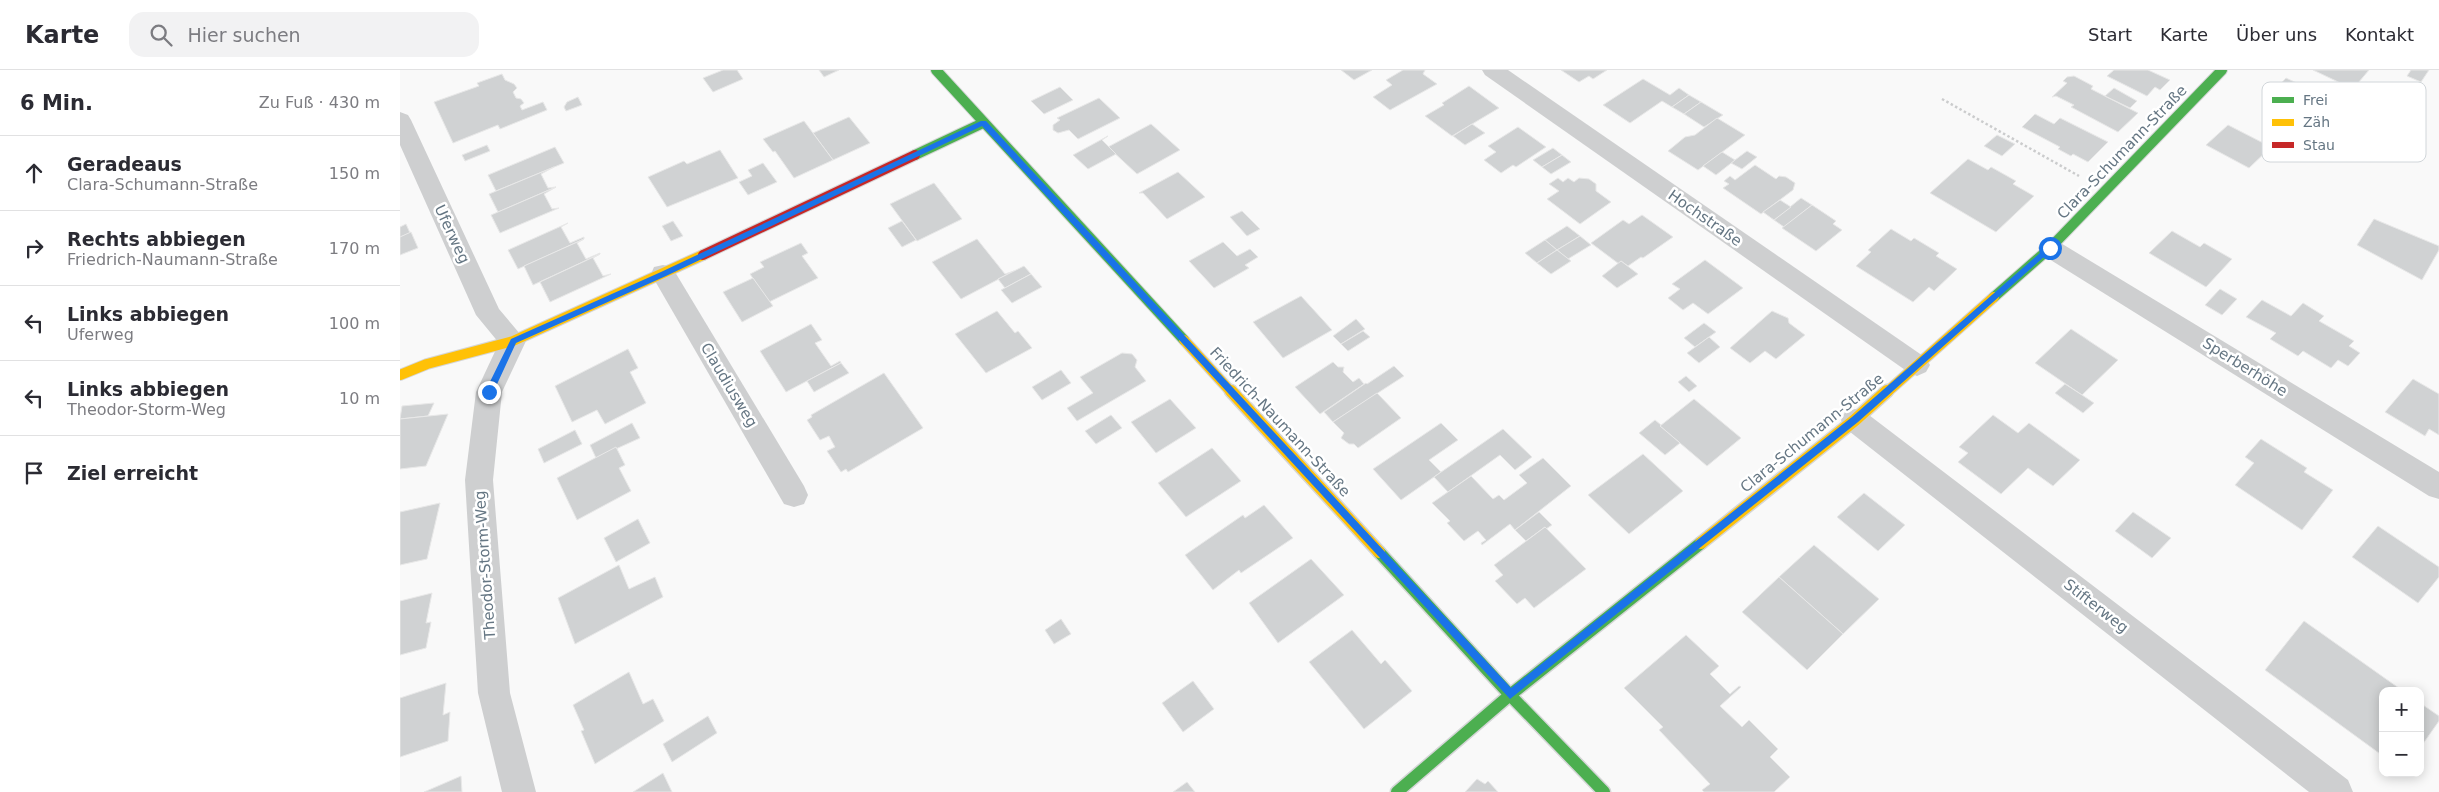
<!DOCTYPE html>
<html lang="de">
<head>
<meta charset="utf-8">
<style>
	:root { --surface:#fff; --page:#f2f2f3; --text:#2b2b33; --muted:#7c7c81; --line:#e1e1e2 }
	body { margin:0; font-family:"DejaVu Sans",sans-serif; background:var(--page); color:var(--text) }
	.controls { position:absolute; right:15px; bottom:15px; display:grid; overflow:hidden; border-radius:10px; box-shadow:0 2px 12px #0003 }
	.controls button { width:45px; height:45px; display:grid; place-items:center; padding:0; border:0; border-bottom:1px solid var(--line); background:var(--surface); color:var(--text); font:25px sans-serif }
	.stop { position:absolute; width:15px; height:15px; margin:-11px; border:4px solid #1a73e8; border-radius:50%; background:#fff }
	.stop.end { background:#1a73e8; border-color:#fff; box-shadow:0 1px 5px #0008 }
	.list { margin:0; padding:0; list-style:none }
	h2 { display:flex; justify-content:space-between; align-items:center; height:65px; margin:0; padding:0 20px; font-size:21px }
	h2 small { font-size:16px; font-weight:400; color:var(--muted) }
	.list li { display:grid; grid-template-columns:32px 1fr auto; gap:15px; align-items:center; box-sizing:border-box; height:75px; padding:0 20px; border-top:1px solid var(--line) }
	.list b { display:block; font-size:19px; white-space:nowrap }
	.list p { margin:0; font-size:16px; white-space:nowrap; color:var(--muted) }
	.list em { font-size:16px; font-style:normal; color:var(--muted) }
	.icon { flex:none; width:28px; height:28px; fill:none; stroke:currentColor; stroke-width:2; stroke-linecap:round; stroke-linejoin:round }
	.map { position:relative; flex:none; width:2039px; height:722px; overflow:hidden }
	header { display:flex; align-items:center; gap:30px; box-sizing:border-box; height:70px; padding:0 25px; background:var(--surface); border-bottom:1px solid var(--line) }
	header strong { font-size:24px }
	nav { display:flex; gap:28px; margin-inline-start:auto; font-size:18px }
	.search { width:350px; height:45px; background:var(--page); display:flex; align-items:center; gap:12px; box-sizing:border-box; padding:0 18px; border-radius:15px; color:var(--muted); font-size:19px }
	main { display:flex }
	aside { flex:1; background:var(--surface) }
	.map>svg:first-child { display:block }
</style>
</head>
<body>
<header>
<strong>Karte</strong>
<div class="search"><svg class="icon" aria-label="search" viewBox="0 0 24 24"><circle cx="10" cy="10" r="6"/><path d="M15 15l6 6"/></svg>Hier suchen</div>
<nav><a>Start</a><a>Karte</a><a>Über uns</a><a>Kontakt</a></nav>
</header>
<main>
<aside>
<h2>6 Min.<small>Zu Fuß · 430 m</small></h2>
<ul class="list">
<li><svg class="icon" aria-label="ahead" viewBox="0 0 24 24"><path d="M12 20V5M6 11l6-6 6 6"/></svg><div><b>Geradeaus</b><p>Clara-Schumann-Straße</p></div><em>150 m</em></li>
<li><svg class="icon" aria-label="right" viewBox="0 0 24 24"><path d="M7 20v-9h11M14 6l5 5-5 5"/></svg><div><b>Rechts abbiegen</b><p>Friedrich-Naumann-Straße</p></div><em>170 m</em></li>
<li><svg class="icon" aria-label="left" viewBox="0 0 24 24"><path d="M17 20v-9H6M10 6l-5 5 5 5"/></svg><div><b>Links abbiegen</b><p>Uferweg</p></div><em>100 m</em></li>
<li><svg class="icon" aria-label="left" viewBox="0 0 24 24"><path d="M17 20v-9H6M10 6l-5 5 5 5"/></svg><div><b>Links abbiegen</b><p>Theodor-Storm-Weg</p></div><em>10 m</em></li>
<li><svg class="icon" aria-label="arrive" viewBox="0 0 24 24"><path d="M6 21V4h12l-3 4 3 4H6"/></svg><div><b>Ziel erreicht</b></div></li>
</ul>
</aside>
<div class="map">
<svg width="2039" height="722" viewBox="0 0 2039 722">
	<rect width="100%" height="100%" fill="#f9f9f9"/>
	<g fill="#d0d2d3" stroke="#e8e8e8">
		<polygon points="323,0 337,0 343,9 313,22 303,8"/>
		<polygon points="419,0 439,0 424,7"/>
		<polygon points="941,0 972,0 954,10"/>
		<polygon points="1003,0 1025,0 1023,4 1037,14 990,40 973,27 992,15 986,10"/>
		<polygon points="1161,0 1207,0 1193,9 1189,6 1179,12"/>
		<polygon points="1714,0 1748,0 1770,10 1760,20 1755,17 1747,26 1707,6"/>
		<polygon points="1913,0 1969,0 1953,19"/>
		<polygon points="2011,0 2029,0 2021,12 2007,6"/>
		<polygon points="102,4 105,10 114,14 117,18 113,22 116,28 121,29 124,33 120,36 122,40 143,32 147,40 100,59 98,55 53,73 34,32 79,16 77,13"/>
		<polygon points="1674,6 1693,16 1691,19 1738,43 1718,62 1671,37 1674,35 1656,26 1652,27 1667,13 1663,11 1667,7"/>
		<polygon points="1886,8 1948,37 1937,50 1950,56 1942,66 1865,30"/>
		<polygon points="1243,9 1270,25 1279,18 1289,25 1272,37 1262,31 1230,53 1203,35"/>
		<polygon points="1937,12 1953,18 1973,28 1967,35 1930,19"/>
		<polygon points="1069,16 1099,38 1052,66 1025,46 1044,35 1042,33"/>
		<polygon points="660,17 673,30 644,44 631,31"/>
		<polygon points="1714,18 1737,31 1730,38 1705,26"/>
		<polygon points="1289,25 1301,32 1284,44 1272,37"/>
		<polygon points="178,27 182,35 166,41 164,37 167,32"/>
		<polygon points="699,28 720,48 678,69 669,60 658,63 653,60 653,55 660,50 657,48"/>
		<polygon points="1301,32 1323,45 1304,57 1284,44"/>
		<polygon points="1635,44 1654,54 1660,48 1708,72 1688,92 1673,84 1671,86 1658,79 1660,77 1622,57"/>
		<polygon points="449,47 470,73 433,90 413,63"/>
		<polygon points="1317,48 1345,65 1298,100 1268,81 1285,67 1295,65"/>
		<polygon points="404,51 433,90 394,108 375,81 373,82 363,69"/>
		<polygon points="751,54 780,80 737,104 708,77"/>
		<polygon points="1072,54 1085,63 1065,75 1053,66"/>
		<polygon points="1828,55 1871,77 1849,98 1806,75"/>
		<polygon points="1118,57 1146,77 1116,97 1113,95 1101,103 1084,90 1096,82 1088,76"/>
		<polygon points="1597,65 1615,74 1602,86 1584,76"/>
		<polygon points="708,66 702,70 716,84 688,99 673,85"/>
		<polygon points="87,75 90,81 65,91 62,85"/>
		<polygon points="155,77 164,93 96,121 88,105"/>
		<polygon points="1153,78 1162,85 1142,97 1133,90"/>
		<polygon points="320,80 338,108 267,137 248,107 284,91 287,94"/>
		<polygon points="1347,81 1357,87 1342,99 1331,93"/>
		<polygon points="1322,82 1335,90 1316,105 1303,96"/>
		<polygon points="1162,85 1171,92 1151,104 1142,97"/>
		<polygon points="1568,89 1588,100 1591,97 1616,111 1613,114 1634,126 1596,162 1530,123"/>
		<polygon points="363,93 377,112 348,125 339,112 352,106 348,100"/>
		<polygon points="1355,95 1376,109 1379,106 1386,107 1395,113 1393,120 1361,144 1323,118 1329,114 1324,111 1330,106 1335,110"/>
		<polygon points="154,97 141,104 148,118 156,117 98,142 89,124"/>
		<polygon points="778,102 805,127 767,149 743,123 739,123"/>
		<polygon points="1158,108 1163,112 1168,108 1174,112 1179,108 1189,109 1196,114 1196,121 1211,132 1180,154 1147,129 1159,121 1149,114"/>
		<polygon points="534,113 562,149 517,171 490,134"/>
		<polygon points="156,117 144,124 152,139 159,138 100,163 91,145"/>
		<polygon points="1401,128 1412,135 1384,157 1374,150"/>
		<polygon points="1380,130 1391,137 1374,150 1363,142"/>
		<polygon points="1412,135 1436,151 1433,154 1442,160 1416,181 1382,158"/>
		<polygon points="842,141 860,159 847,166 830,147"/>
		<polygon points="1242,145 1273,167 1243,188 1241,187 1228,196 1221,191 1219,194 1191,173 1223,150 1229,154"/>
		<polygon points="1974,149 2039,176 2039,180 2022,210 1957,175"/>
		<polygon points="273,151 283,166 271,171 262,156"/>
		<polygon points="502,151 516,170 502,177 488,158"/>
		<polygon points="168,153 161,157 170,173 184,167 184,169 118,199 108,180"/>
		<polygon points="6,154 10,163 0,167 0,157"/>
		<polygon points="1167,156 1180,166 1157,180 1145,170"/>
		<polygon points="1491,159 1511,171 1514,168 1539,183 1536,186 1557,199 1534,221 1529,217 1513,232 1456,196 1471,182 1468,180"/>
		<polygon points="1772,161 1800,177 1804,173 1832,189 1806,217 1749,183"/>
		<polygon points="11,162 18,178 0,185 0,167"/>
		<polygon points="1180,166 1191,175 1168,189 1157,180"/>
		<polygon points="184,169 177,173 186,189 200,183 200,184 133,215 124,196"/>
		<polygon points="577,169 605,204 614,201 561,229 532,192"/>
		<polygon points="1145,170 1157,180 1137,193 1125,183"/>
		<polygon points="823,172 837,186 850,179 858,187 845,195 849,198 814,218 789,191"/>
		<polygon points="401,173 408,183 402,186 418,208 369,232 350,204 364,197 360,192"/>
		<polygon points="1157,180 1171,191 1151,204 1137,193"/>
		<polygon points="200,184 193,188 203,206 211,204 150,232 140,212"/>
		<polygon points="1305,190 1343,218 1308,244 1293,233 1283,240 1268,228 1280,219 1272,214"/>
		<polygon points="1221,191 1238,204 1217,218 1202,206"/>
		<polygon points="624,196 631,204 605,218 598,209"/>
		<polygon points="631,204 642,217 612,233 601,220"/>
		<polygon points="353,208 373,236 342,252 323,222"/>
		<polygon points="1820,219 1837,229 1822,245 1805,235"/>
		<polygon points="901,226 932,260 883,288 853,252"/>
		<polygon points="1862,230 1891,246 1903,233 1924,246 1919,251 1954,271 1949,276 1960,283 1948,296 1938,290 1931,298 1903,281 1898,286 1870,269 1876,263 1846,247"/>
		<polygon points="597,241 615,263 618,261 632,278 586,303 555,264"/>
		<polygon points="1372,241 1388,248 1389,253 1405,265 1376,289 1365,281 1350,293 1330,278"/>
		<polygon points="956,249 965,259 941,274 933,266"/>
		<polygon points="1304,253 1316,262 1295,277 1284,268"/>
		<polygon points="411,254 422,270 415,273 431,296 440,291 441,293 386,322 360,281"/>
		<polygon points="1671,259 1718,290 1682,325 1635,293"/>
		<polygon points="963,261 970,267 948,281 941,274"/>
		<polygon points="1309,267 1320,277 1299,293 1287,283"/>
		<polygon points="228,279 238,298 230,302 246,333 205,354 197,340 172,352 155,316"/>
		<polygon points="722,283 732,284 737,290 735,297 746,311 677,351 667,338 693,323 680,307"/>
		<polygon points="933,292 938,297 944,297 943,302 953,312 959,308 964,314 920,344 895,317"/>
		<polygon points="441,293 449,303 414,322 407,311"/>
		<polygon points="994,296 1004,306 933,352 924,342 966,313 967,314"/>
		<polygon points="661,300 671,313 642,330 632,317"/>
		<polygon points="484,303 523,358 448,402 446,399 441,402 427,381 435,377 429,366 420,370 407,350 412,347 411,345"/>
		<polygon points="1286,306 1297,316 1289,322 1278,312"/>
		<polygon points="2013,309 2039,324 2039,365 2029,359 2025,366 1985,342"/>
		<polygon points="1665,314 1682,325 1694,333 1683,343 1655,323"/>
		<polygon points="977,323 1001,348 958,378 954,374 949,374 941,368 944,363 933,352"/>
		<polygon points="770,329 796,358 756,383 731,352"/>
		<polygon points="1294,329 1341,368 1307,396 1260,356"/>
		<polygon points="34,333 28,346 0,349 2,336"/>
		<polygon points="48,344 26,396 0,399 0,349"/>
		<polygon points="711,345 722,358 696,374 685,361"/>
		<polygon points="1593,345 1618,363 1629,353 1680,390 1653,416 1628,398 1601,424 1558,392 1568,383 1559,377"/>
		<polygon points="1255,350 1261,355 1260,356 1280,373 1265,385 1239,363"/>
		<polygon points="232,353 240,368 196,388 190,375"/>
		<polygon points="1041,353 1058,370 1029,390 1041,402 1001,430 973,399"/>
		<polygon points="1103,359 1132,387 1115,400 1100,385 1048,422 1034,407"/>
		<polygon points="175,360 182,374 144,393 138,379"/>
		<polygon points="1861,369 1907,398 1904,402 1933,420 1902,460 1835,415 1854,393 1845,387"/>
		<polygon points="216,377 225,395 219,398 231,421 177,450 157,408"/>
		<polygon points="812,378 841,411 786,447 758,413"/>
		<polygon points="1243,384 1283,421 1229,464 1188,425"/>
		<polygon points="1143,388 1171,416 1115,460 1110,454 1082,475 1081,473 1086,470 1078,461 1064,471 1047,453 1050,451 1032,433 1071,406 1093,429 1099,425 1104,430 1127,413 1119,405"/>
		<polygon points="1464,423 1505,455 1478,481 1437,447"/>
		<polygon points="40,433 27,489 0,495 0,442"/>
		<polygon points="864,435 893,468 841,503 839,500 813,520 785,485 843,445 845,448"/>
		<polygon points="1139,442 1152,455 1146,459 1145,457 1126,471 1115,460"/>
		<polygon points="1733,442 1771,468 1752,488 1715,461"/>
		<polygon points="238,449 250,473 216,492 204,468"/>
		<polygon points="1978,456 2039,497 2039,507 2018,533 1952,487"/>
		<polygon points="1145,457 1186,499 1134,538 1125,528 1117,534 1095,511 1103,505 1094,495"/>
		<polygon points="1414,475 1479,529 1443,564 1379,507"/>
		<polygon points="911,489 944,525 878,573 849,533"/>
		<polygon points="219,495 229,519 255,507 263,527 175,574 158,528"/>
		<polygon points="1379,507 1443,564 1407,600 1342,542"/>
		<polygon points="32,523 26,553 31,552 26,578 0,585 0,531"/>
		<polygon points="661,549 671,564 654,574 645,560"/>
		<polygon points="1904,551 2003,621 1983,621 1983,686 1865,600"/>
		<polygon points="952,560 981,594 985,590 1012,621 964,659 909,592"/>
		<polygon points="1286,565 1319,596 1310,604 1330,624 1339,616 1341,617 1320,636 1342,657 1349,650 1378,679 1370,687 1390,707 1374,722 1304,722 1302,720 1310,714 1259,660 1263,657 1224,618"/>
		<polygon points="229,602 243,634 253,629 264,651 195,694 181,661 184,660 173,635"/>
		<polygon points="793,611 814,639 783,662 762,633"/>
		<polygon points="46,613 43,645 50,642 48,671 0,687 0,628"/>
		<polygon points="2020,633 2039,646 2039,651 2020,678"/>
		<polygon points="308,646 317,663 272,692 263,674"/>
		<polygon points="263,703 272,722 233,722"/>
		<polygon points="61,706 62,722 24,722"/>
		<polygon points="1077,709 1085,714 1088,711 1098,722 1065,722"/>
		<polygon points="787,712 795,722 773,722"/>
	</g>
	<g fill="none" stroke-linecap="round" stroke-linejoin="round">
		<g stroke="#d5d6d7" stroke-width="12">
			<g id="fast-far1">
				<polyline points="536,0 784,270"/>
				<polyline points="515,85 583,53"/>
				<polyline points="1594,227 1650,178 1822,0"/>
			</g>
		</g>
		<g stroke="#d5d6d7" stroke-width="15">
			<g id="fast">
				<polyline points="979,482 1110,625 1204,722"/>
				<polyline points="997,722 1110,625 1301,473"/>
			</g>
		</g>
		<g stroke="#d5d6d7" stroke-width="12">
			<g id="slow-far1">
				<polyline points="784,270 832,323"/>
				<polyline points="0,305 27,294 113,271 303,185"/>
				<polyline points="1486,323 1594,227"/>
			</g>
		</g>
		<g stroke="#d5d6d7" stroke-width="15">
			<g id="slow">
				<polyline points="831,321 979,482"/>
				<polyline points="1301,473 1455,350 1487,321"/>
			</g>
		</g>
		<g stroke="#d5d6d7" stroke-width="12">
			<polyline id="jam" points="303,185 515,85"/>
		</g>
		<polyline stroke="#cbcccd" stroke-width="2.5" stroke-dasharray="2.5 2.5" stroke-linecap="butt" points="1542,29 1679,106"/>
		<g fill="#cecfd0" fill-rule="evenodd">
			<polygon points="1082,0 1108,0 1526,288 1530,295 1526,302 1517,306 1508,302 1085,5"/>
			<polygon points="0,42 8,45 11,50 99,239 126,271 102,322 93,410 110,623 136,722 102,722 78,623 65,410 76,322 99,273 76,245 0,75"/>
			<polygon points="1650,169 1659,172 2039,402 2039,429 2029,426 1641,184 1638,178 1641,172"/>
			<polygon points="263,195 272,197 404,416 408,425 404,434 394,437 384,434 251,204 254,197"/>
			<polygon points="1455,339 1465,342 1948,710 1953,722 1909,722 1445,358 1441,350 1445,342"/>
		</g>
		<use href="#fast-far1" stroke="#4caf50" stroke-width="10"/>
		<use href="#fast" stroke="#4caf50" stroke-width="12"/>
		<use href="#slow-far1" stroke="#ffc107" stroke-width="10"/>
		<use href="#slow" stroke="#ffc107" stroke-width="12"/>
		<use href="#jam" stroke="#c62828" stroke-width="10"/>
	</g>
	<polygon fill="#1a73e8" points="581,51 586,51 1111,618 1452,347 1648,176 1654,178 1458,352 1110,629 582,56 266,206 116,273 92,325 86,325 85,322 111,269 261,202"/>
	<g text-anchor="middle" stroke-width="5" stroke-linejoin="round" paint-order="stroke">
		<g font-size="15" fill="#657683" stroke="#fff">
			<text transform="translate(1722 82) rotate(-46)" y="5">Clara-Schumann-Straße</text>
			<text transform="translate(1305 148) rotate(35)" y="5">Hochstraße</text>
			<text transform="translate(52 164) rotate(65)" y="5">Uferweg</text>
			<text transform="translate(1845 297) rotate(32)" y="5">Sperberhöhe</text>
			<text transform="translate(329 315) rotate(59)" y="5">Claudiusweg</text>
			<text transform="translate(880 352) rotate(47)" y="5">Friedrich-Naumann-Straße</text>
			<text transform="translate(1412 363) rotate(-39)" y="5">Clara-Schumann-Straße</text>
			<text transform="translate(85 495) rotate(-94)" y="5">Theodor-Storm-Weg</text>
			<text transform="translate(1696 536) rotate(38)" y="5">Stifterweg</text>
		</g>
	</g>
	<rect x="1862" y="12" width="164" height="80" rx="8" fill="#fff" stroke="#d1d6da" stroke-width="1"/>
	<rect x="1872" y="27" width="22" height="6" fill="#4caf50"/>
	<rect x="1872" y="49" width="22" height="7" fill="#ffc107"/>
	<rect x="1872" y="72" width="22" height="6" fill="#c62828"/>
	<g font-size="14" fill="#657683">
		<text x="1903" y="35">Frei</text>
		<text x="1903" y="57">Zäh</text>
		<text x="1903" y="80">Stau</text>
	</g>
</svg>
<div class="controls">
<button>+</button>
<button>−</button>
</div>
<div class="stop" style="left:1650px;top:178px"></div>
<div class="stop end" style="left:89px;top:322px"></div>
</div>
</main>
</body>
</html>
